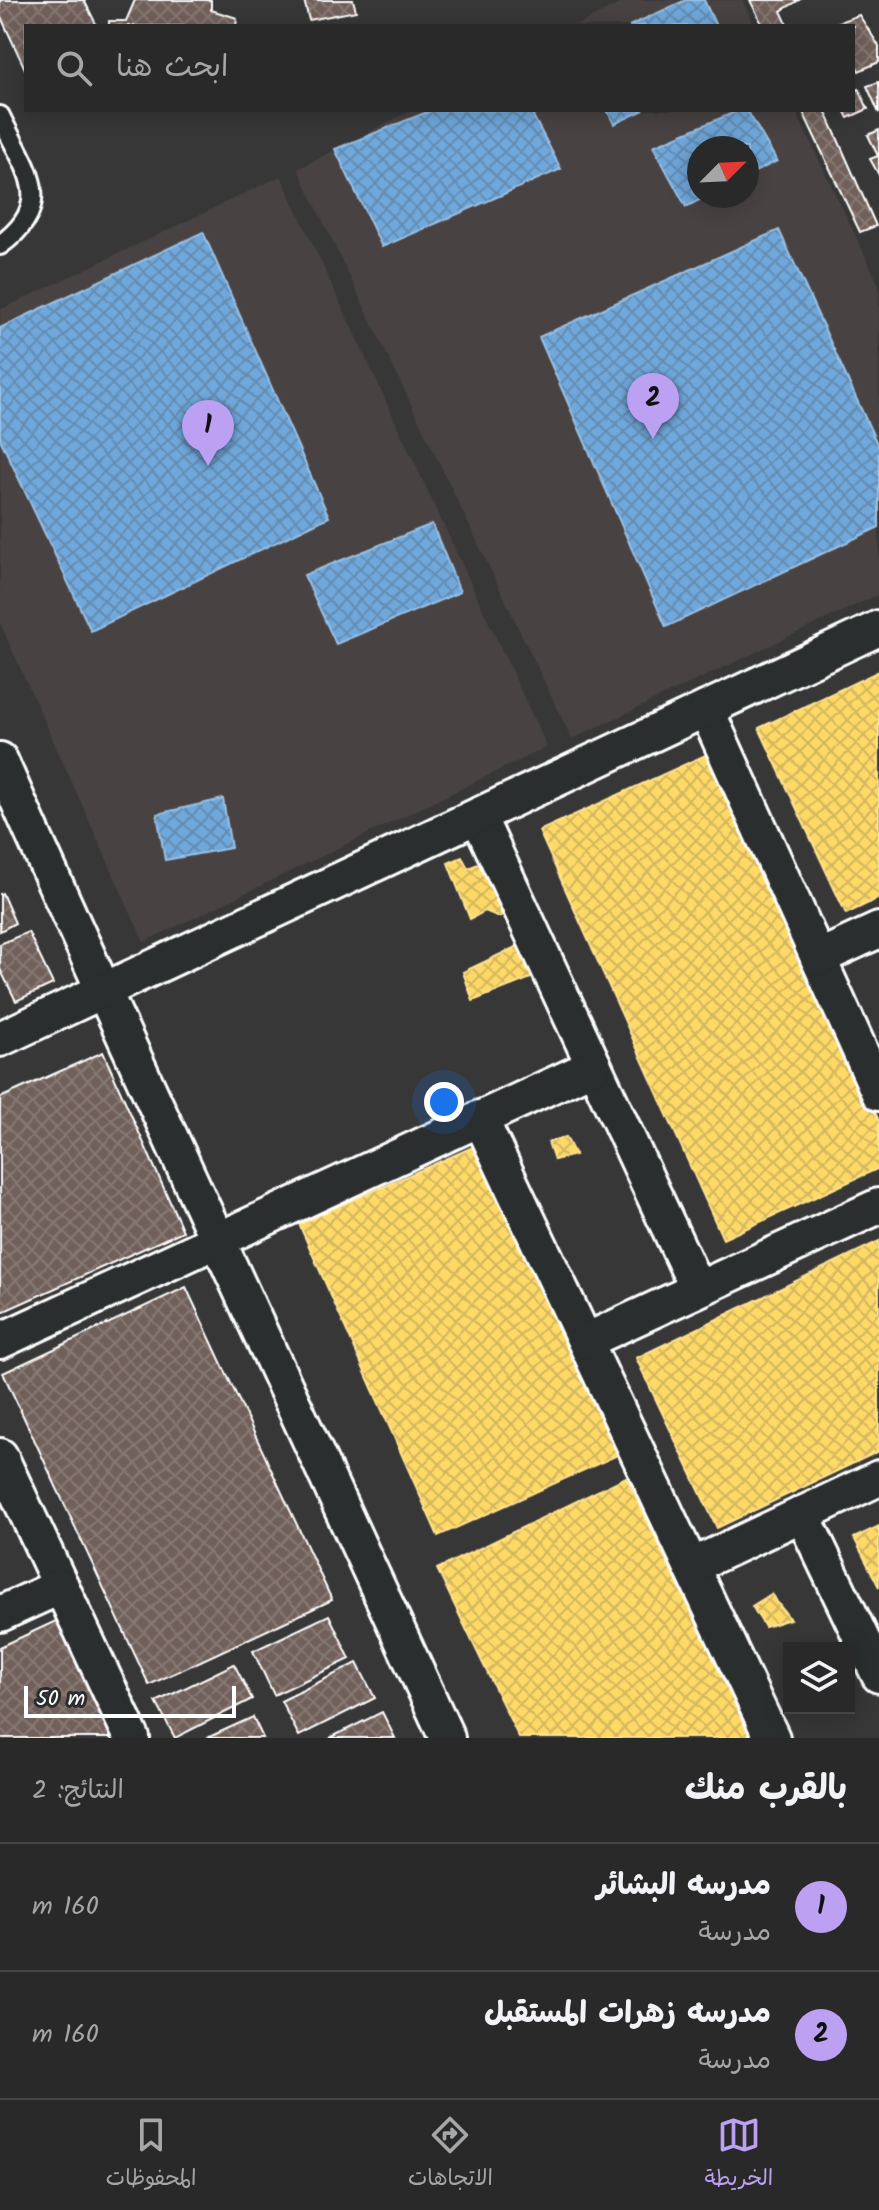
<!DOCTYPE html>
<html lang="ar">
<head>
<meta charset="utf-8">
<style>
	:root { --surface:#2a2929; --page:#363535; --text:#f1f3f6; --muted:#a5a6a8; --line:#464546; --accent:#bca0f2 }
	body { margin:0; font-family:Kalam,"Playpen Sans Arabic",sans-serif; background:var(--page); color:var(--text); direction:rtl }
	.controls { position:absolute; right:24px; bottom:24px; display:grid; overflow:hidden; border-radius:0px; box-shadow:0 4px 20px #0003 }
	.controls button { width:72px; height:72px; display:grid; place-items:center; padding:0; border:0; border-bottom:2px solid var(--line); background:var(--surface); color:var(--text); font:40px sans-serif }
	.compass { position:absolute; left:687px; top:136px; width:72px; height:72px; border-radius:50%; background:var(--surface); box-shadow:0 4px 20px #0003; rotate:66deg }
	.scale { position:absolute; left:24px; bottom:20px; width:212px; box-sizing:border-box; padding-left:8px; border:4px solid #fff; border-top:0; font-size:22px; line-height:28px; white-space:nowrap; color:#fff; -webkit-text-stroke:6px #2a2d2e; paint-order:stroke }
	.you { position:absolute; left:444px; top:1102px; width:28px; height:28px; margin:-20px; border:6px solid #fff; border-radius:50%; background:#1a73e8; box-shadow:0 0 0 12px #1a73e833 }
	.badge { display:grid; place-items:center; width:52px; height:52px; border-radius:50%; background:var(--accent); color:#111; font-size:26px; font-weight:700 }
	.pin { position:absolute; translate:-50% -66px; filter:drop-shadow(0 2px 4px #0008) }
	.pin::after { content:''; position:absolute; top:42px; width:28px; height:24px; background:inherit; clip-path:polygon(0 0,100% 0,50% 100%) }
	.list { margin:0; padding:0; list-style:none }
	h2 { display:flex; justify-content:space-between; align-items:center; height:104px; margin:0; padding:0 32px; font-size:34px }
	h2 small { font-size:26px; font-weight:400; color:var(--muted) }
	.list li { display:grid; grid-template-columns:52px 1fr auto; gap:24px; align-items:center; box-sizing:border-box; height:128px; padding:0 32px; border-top:2px solid var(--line) }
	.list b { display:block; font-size:30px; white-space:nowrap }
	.list p { margin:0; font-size:26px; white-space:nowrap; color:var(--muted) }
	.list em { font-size:26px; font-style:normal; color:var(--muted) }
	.icon { flex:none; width:44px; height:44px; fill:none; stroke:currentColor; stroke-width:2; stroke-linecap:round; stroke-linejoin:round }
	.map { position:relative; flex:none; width:879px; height:1738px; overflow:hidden; direction:ltr }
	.search { position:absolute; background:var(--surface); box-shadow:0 4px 20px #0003; left:24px; right:24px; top:24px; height:88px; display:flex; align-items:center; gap:20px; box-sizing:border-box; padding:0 28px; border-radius:0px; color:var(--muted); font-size:30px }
	.sheet { height:360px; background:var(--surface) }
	nav { display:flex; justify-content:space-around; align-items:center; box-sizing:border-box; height:112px; border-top:2px solid var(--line); background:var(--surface); font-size:22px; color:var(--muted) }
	nav a { display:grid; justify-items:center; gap:4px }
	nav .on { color:var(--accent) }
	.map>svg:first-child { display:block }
</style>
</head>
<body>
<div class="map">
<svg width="879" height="1738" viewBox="0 0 879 1738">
	<defs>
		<pattern id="homes-cross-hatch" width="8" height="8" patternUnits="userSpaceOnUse" patternTransform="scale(2)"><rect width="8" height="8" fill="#ffd966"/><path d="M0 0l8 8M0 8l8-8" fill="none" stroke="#d2b660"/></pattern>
		<pattern id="schools-cross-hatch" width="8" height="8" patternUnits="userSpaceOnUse" patternTransform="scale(2)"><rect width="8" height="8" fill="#6fa8dc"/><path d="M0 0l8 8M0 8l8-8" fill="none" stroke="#648cb1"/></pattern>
		<pattern id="building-cross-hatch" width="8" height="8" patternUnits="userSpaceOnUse" patternTransform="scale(2)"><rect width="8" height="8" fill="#71605a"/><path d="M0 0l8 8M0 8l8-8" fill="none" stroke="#867873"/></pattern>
	</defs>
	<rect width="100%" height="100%" fill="#383737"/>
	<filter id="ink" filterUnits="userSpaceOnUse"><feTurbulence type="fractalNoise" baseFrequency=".0125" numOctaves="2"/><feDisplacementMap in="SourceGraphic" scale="16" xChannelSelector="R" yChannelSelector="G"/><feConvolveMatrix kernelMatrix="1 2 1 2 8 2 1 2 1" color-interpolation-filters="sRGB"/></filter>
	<g filter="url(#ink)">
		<g fill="#494342" fill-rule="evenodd">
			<polygon points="627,0 742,0 755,26 576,26"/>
			<path d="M412,110H795L879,285V594L572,739L298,169ZM699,148H747V196H699Z"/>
			<polygon points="281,176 547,747 144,942 0,623 0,310"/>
		</g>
		<g fill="url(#homes-cross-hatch)" stroke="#ffe494" stroke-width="2">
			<polygon points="879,671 879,898 846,914 759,728"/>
			<polygon points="712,752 879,1121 879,1168 723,1239 539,831"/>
			<polygon points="462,857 468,868 486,861 506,913 499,917 485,911 470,919 448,863"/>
			<polygon points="524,943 541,974 473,1001 463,972"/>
			<polygon points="566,1137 575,1155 554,1160 548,1142"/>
			<polygon points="484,1142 622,1453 438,1536 299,1224"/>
			<polygon points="879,1241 879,1451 717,1528 636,1358"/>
			<polygon points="626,1477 752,1738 519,1738 437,1569"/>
			<polygon points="879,1526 879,1587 854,1538"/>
			<polygon points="771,1594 790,1619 765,1627 752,1606"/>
		</g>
		<g fill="url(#schools-cross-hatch)" stroke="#9ac2e6" stroke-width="2">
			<polygon points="686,0 704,0 716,26 629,26"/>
			<polygon points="432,110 530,110 561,169 382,247 335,149"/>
			<polygon points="607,110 644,110 614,124"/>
			<polygon points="740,110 747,110 777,161 747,176 747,148 699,148 699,196 707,196 686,207 653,146"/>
			<polygon points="779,230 879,448 879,527 666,627 539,337"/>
			<polygon points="203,232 329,517 91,631 0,439 0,328"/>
			<polygon points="432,524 460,592 336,644 304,575"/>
			<polygon points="223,799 231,848 165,860 157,814"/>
		</g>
		<g fill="url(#building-cross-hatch)" stroke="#fff" stroke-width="2">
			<polygon points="0,0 84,0 97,26 26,26 26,71 0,15"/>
			<polygon points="135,0 211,0 211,10 237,18 236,26 109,26 109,21 126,21"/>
			<polygon points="304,0 353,0 356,11 309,20"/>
			<polygon points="750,0 799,0 781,11 788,26 763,26"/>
			<polygon points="859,15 879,46 879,62 859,71 853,59 853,26 837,26 836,23"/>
			<polygon points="879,82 879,113 867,86"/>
			<polygon points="859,89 868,109 848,118 844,110 853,110 853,93"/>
			<polygon points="802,110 825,110 876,226 860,232"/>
			<polygon points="879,130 879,175 870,159 878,156 868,135"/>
			<polygon points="2,893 15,923 0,931 0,894"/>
			<polygon points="28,932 53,984 16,1001 0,969 0,944"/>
			<polygon points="103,1052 183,1231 0,1313 0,1098"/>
			<polygon points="186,1287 332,1600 149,1685 3,1373"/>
			<polygon points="329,1615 350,1659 274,1695 253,1651"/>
			<polygon points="58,1620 114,1738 0,1738 0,1647"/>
			<polygon points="357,1663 375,1698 299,1736 281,1701"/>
			<polygon points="234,1664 252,1699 175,1738 156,1702"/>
			<polygon points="382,1712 395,1738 330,1738"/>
			<polygon points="253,1717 263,1738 207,1738"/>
		</g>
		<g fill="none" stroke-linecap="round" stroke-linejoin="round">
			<g stroke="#fff" stroke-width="24">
				<path id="service" d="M0,116C24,167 59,203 0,245"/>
			</g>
			<g stroke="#fff" stroke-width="40">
				<g id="minor">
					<polyline points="706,709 879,1093"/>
					<path d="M0,760C145,1088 298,1412 447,1738"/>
					<polyline points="478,816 697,1288"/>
					<polyline points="818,958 879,930"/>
					<polyline points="0,1039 879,628"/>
					<polyline points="480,1118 772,1738"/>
					<polyline points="0,1341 594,1066"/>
					<polyline points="586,1341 879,1206"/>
					<polyline points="0,1456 132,1738"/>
					<polyline points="802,1514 879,1675"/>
					<polyline points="692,1566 879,1478"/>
					<polyline points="0,1614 61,1586"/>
				</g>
			</g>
			<use href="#service" stroke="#2a2d2e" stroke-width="18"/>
			<use href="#minor" stroke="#2a2d2e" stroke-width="34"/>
		</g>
	</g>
</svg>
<div class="controls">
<button><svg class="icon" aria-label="layers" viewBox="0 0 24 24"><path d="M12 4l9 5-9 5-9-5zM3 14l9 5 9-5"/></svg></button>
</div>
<svg class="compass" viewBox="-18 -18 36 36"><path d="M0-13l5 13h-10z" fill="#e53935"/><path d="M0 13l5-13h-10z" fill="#a5a6a8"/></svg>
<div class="scale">50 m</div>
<div class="you"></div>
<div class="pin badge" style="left:208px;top:466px">1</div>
<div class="pin badge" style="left:653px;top:439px">2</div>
<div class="search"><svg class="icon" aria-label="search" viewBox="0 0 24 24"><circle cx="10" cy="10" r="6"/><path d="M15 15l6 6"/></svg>ابحث هنا</div>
</div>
<section class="sheet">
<h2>بالقرب منك<small>النتائج: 2</small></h2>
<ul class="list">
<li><span class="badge">1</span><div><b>مدرسه البشائر</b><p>مدرسة</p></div><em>160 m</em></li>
<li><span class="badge">2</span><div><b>مدرسه زهرات المستقبل</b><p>مدرسة</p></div><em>160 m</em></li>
</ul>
</section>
<nav>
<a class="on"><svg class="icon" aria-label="map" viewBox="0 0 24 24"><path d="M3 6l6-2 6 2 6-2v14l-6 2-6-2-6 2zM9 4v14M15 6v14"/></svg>الخريطة</a>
<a><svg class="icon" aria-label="directions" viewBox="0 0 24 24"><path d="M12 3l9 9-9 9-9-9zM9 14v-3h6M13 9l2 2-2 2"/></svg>الاتجاهات</a>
<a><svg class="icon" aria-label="saved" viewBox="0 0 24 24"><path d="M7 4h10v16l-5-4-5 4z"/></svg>المحفوظات</a>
</nav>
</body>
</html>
